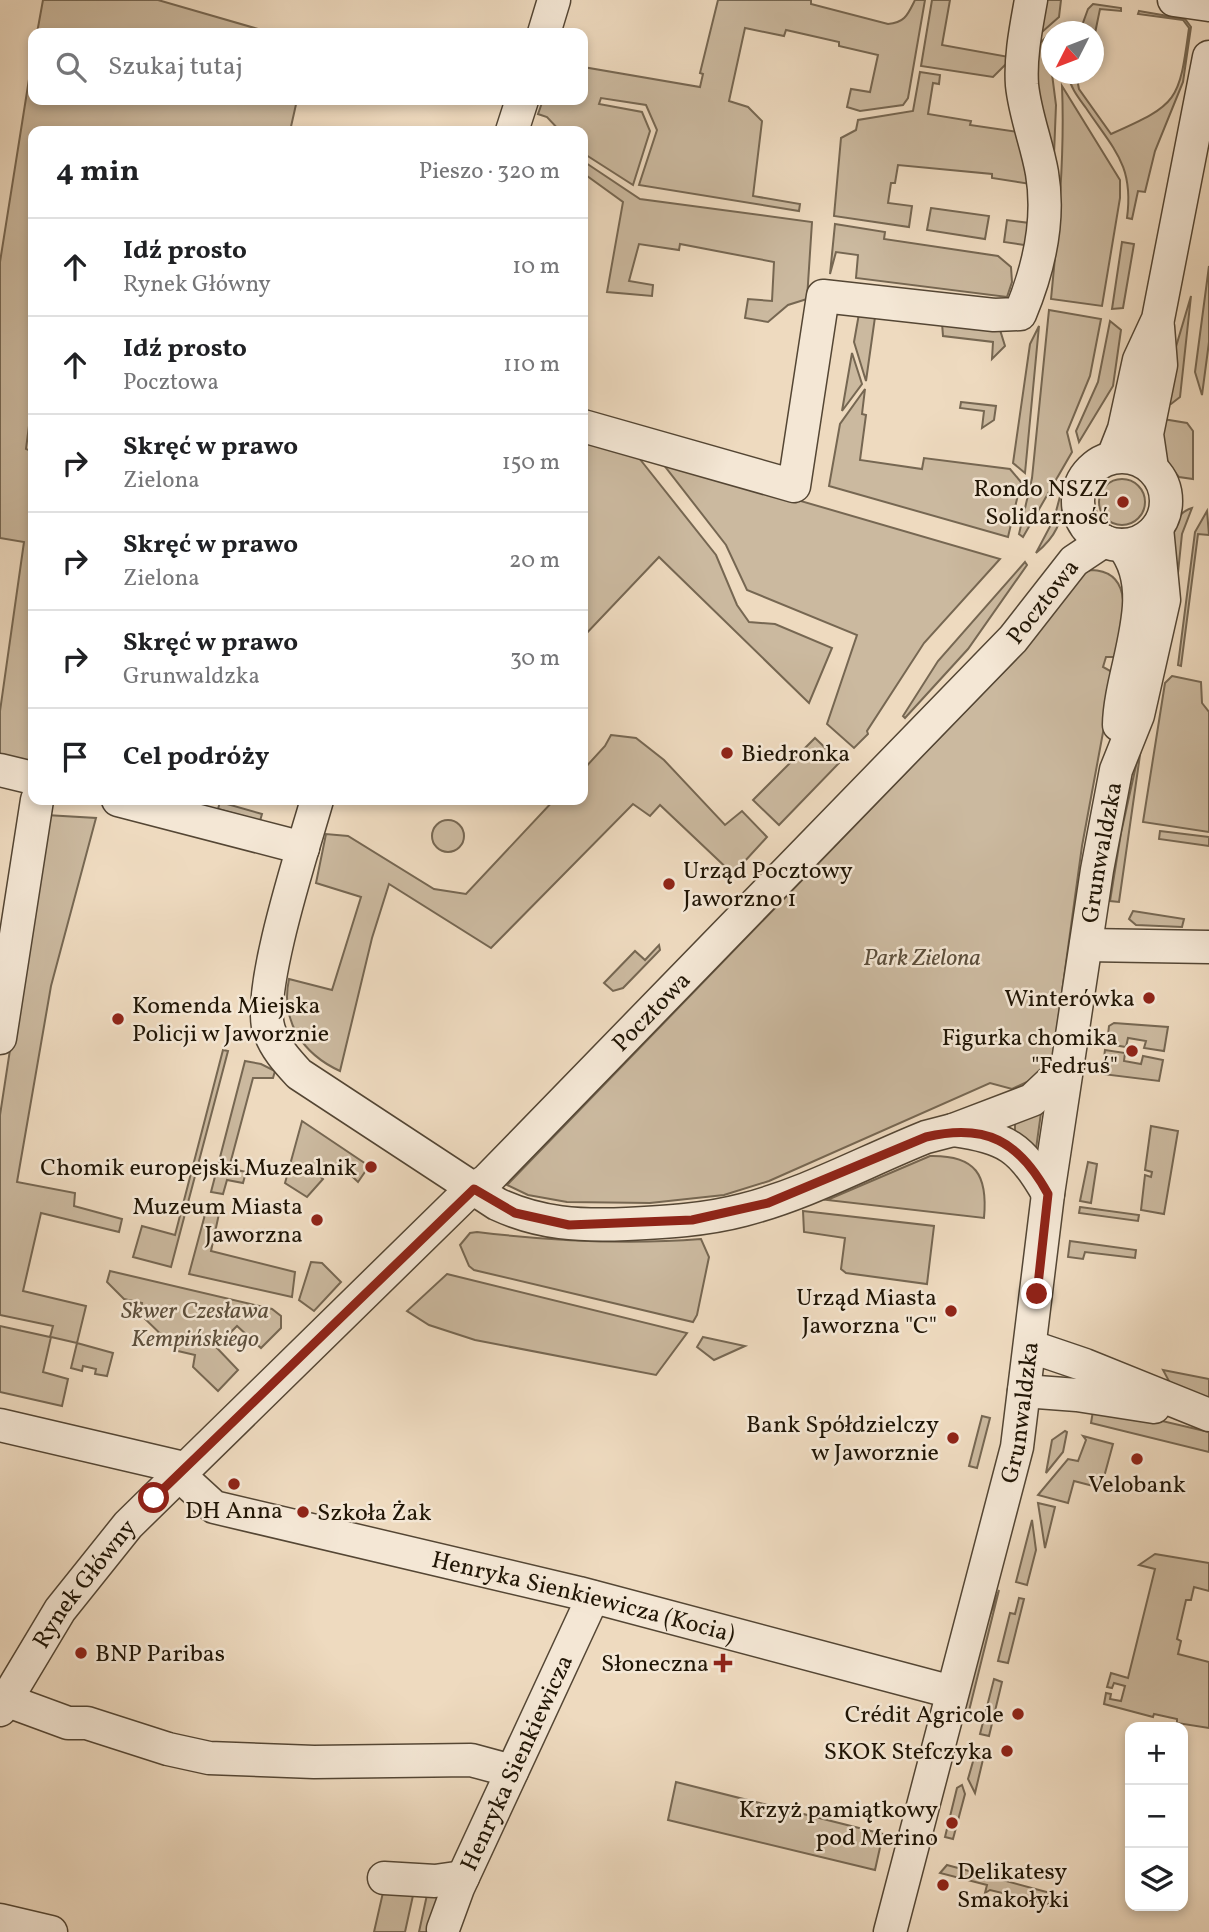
<!DOCTYPE html>
<html lang="pl">
<head>
<meta charset="utf-8">
<style>
	:root { --surface:#fff; --page:#f2f2f2; --text:#202124; --muted:#757577; --line:#e0e0e0 }
	body { margin:0; font-family:Vollkorn,serif; background:var(--page); color:var(--text) }
	.controls { position:absolute; right:21px; bottom:21px; display:grid; overflow:hidden; border-radius:14px; box-shadow:0 4px 10px #0003 }
	.controls button { width:63px; height:63px; display:grid; place-items:center; padding:0; border:0; border-bottom:2px solid var(--line); background:var(--surface); color:var(--text); font:35px sans-serif }
	.compass { position:absolute; left:1041px; top:21px; width:63px; height:63px; border-radius:50%; background:var(--surface); box-shadow:0 4px 10px #0003; rotate:228deg }
	.stop { position:absolute; width:21px; height:21px; margin:-16px; border:5px solid #8f2418; border-radius:50%; background:#fff }
	.stop.end { background:#8f2418; border-color:#fff; box-shadow:0 2px 7px #0008 }
	.list { margin:0; padding:0; list-style:none }
	h2 { display:flex; justify-content:space-between; align-items:center; height:91px; margin:0; padding:0 28px; font-size:30px }
	h2 small { font-size:23px; font-weight:400; color:var(--muted) }
	.list li { display:grid; grid-template-columns:46px 1fr auto; gap:21px; align-items:center; box-sizing:border-box; height:98px; padding:0 28px; border-top:2px solid var(--line) }
	.list b { display:block; font-size:26px; white-space:nowrap }
	.list p { margin:0; font-size:23px; white-space:nowrap; color:var(--muted) }
	.list em { font-size:23px; font-style:normal; color:var(--muted) }
	.icon { flex:none; width:38px; height:38px; fill:none; stroke:currentColor; stroke-width:2; stroke-linecap:round; stroke-linejoin:round }
	.map { position:relative; flex:none; width:1209px; height:1932px; overflow:hidden }
	.search { position:absolute; background:var(--surface); box-shadow:0 4px 10px #0003; left:28px; top:28px; width:560px; height:77px; display:flex; align-items:center; gap:18px; box-sizing:border-box; padding:0 24px; border-radius:14px; color:var(--muted); font-size:26px }
	.panel { position:absolute; background:var(--surface); box-shadow:0 4px 10px #0003; left:28px; top:126px; width:560px; height:679px; border-radius:14px }
	.map>svg:first-child { display:block }
</style>
</head>
<body>
<div class="map">
<svg width="1209" height="1932" viewBox="0 0 1209 1932">
	<rect width="100%" height="100%" fill="#eedabf"/>
	<filter id="stains"><feTurbulence type="fractalNoise" baseFrequency=".00286" numOctaves="4"/><feColorMatrix values="0 0 0 0 .2 0 0 0 0 .09 0 0 0 0 .02 0 0 0 .5 -.17"/></filter>
	<radialGradient id="worn" r=".72"><stop offset=".6" stop-color="#630" stop-opacity="0"/><stop offset="1" stop-color="#630" stop-opacity=".3"/></radialGradient>
	<g fill="#cbb99f" stroke="#766752" stroke-width="2">
		<polygon points="43,0 158,0 272,33 37,33"/>
		<path d="M718,0H811V4L888,24C905,23 908,14 915,0H925L908,98L903,105L860,111L847,107L851,89L870,92L878,55L839,46V42L786,30L784,36L745,28L729,101L748,107L762,121L753,196L800,204L799,211L639,185L657,130L646,105L601,98L599,104L642,112L650,131L633,185L583,153V131H560L547,117L538,114L543,100H583V67L700,87L703,74L700,73Z"/>
		<polygon points="932,0 950,0 942,45 1009,57 1009,61 993,77 921,66"/>
		<polygon points="1039,0 1061,0 1059,17 1033,40"/>
		<polygon points="1093,4 1121,8 1121,11 1100,9 1094,38 1094,32 1080,31 1088,9"/>
		<path d="M1139,11L1185,19L1191,27L1183,82L1155,151L1145,192L1138,191L1132,219L1127,218C1134,165 1114,150 1086,108C1078,97 1070,87 1068,74H1076L1079,89L1111,134C1179,104 1179,101 1189,28L1183,20L1138,14Z"/>
		<polygon points="1051,33 1052,74 1056,105 1052,205 1031,51"/>
		<polygon points="33,54 33,100 297,100 290,131 33,131 33,395 26,449 33,452 33,762 0,755 0,711 24,542 0,538 0,262"/>
		<polygon points="920,72 940,75 939,84 933,83 928,114 971,121 970,125 1025,133 1035,176 1031,246 1004,242 1007,220 1030,223 1031,184 992,178 992,174 898,165 895,183 891,183 888,203 912,206 909,227 834,216 841,138 856,130 858,120 913,111"/>
		<path d="M1062,86L1120,180V198L1102,306L1051,299C1058,228 1065,157 1062,86Z"/>
		<polygon points="583,161 640,199 812,222 807,299 788,305 768,322 745,318 748,299 772,301 774,262 680,244 679,250 639,244 629,281 653,285 652,296 607,292 623,202 583,173"/>
		<polygon points="931,208 989,216 985,239 927,230"/>
		<polygon points="835,224 885,232 884,239 998,256 1011,267 1012,282 1007,297 856,278 858,255 836,252 830,274"/>
		<polygon points="1122,242 1134,244 1123,308 1112,309"/>
		<polygon points="1209,266 1209,342 1202,395 1195,372"/>
		<polygon points="1191,296 1180,397 1171,404 1166,403 1170,367"/>
		<polygon points="860,308 1000,330 1005,346 992,359 993,342 943,336 942,323 875,317 866,381 854,342"/>
		<polygon points="1049,310 1101,319 1090,376 1067,432 1072,452 1023,537 1019,534 1032,478"/>
		<polygon points="1110,321 1121,330 1113,386 1079,442 1076,431 1098,382"/>
		<polygon points="1039,326 1025,473 1013,463 1030,344"/>
		<polygon points="852,353 862,384 842,411"/>
		<polygon points="865,389 862,414 866,415 860,460 922,469 924,458 1010,469 1021,482 1008,537 829,486 840,424"/>
		<polygon points="961,402 996,406 994,420 982,428 984,411 960,408"/>
		<polygon points="1163,419 1187,423 1193,431 1193,479 1179,477 1163,457"/>
		<polygon points="583,440 639,458 716,555 737,605 749,622 775,624 832,648 809,703 659,557 583,637"/>
		<polygon points="660,460 1000,559 924,643 867,731 868,734 854,748 827,724 857,635 747,590 726,545"/>
		<path d="M1072,473C1057,507 1070,525 1036,553L1054,519L1062,489Z"/>
		<circle cx="1122" cy="502" r="23"/>
		<path d="M1192,508L1182,534L1176,592C1174,568 1161,517 1192,508Z"/>
		<polygon points="1207,511 1209,535 1198,534 1181,666 1178,665 1195,532"/>
		<polygon points="1025,562 1027,565 968,649 905,718 903,716 938,661"/>
		<path d="M1091,570C1138,571 1121,626 1118,657H1106L1103,667L1114,673L1082,846L1052,1065L1046,1073L1012,1089L990,1083L769,1181L724,1195L650,1203L567,1202L528,1195L507,1185L1016,659L1080,574Z"/>
		<polygon points="1172,676 1201,682 1202,703 1209,712 1209,832 1143,822 1165,683"/>
		<polygon points="1143,734 1119,902 1110,901 1121,833"/>
		<path d="M611,735L636,738L664,760L725,825L742,811L767,837L733,874L660,805L650,816L633,804L491,948L389,884L372,938L340,1071C303,1054 280,1021 289,979L332,990L361,897L316,883L326,834L348,836L434,889L466,894L554,800H583V770L605,746Z"/>
		<polygon points="815,738 840,762 779,825 753,800"/>
		<polygon points="220,802 262,814 260,821 218,809"/>
		<polygon points="46,815 96,818 51,986 17,1182 75,1193 74,1206 122,1219 119,1232 41,1213 23,1291 86,1306 77,1343 113,1353 107,1376 95,1374 96,1369 83,1366 82,1371 71,1368 77,1343 51,1337 43,1372 68,1379 62,1406 0,1392 0,1326 50,1337 53,1326 0,1315 0,1115"/>
		<circle cx="448" cy="836" r="16"/>
		<polygon points="1160,831 1209,837 1209,846 1159,839"/>
		<polygon points="1133,911 1184,919 1182,927 1136,925 1129,919"/>
		<polygon points="659,945 660,950 623,988 613,991 604,983 635,951 645,960"/>
		<polygon points="1114,1023 1168,1027 1164,1051 1144,1048 1146,1041 1128,1038 1126,1047 1107,1044 1109,1026"/>
		<polygon points="223,1050 228,1051 171,1267 133,1257 142,1226 175,1235"/>
		<polygon points="1105,1050 1125,1053 1124,1061 1141,1064 1143,1056 1163,1060 1159,1081 1102,1074"/>
		<polygon points="245,1061 261,1064 275,1071 273,1078 253,1078 229,1168 246,1172 243,1183 227,1180 223,1194 211,1192"/>
		<polygon points="1040,1111 1041,1113 1036,1149 1015,1136 1015,1120"/>
		<polygon points="302,1121 369,1166 358,1182 338,1163 330,1172 322,1165 315,1172 323,1179 307,1197 285,1183"/>
		<polygon points="1151,1126 1178,1131 1164,1214 1141,1210 1145,1175 1151,1177 1152,1172 1145,1170"/>
		<path d="M930,1156C976,1155 988,1175 984,1218L827,1200Z"/>
		<polygon points="1088,1162 1097,1164 1091,1203 1080,1201"/>
		<polygon points="207,1207 220,1209 211,1251 295,1272 292,1297 189,1274"/>
		<polygon points="1080,1207 1139,1215 1138,1221 1079,1213"/>
		<polygon points="803,1211 934,1226 927,1284 846,1273 841,1269 845,1238 804,1232"/>
		<path d="M477,1232C552,1241 625,1245 701,1239L709,1257L697,1315L693,1322L474,1270L469,1266L460,1245L470,1233Z"/>
		<polygon points="1070,1241 1136,1250 1135,1258 1085,1252 1083,1259 1068,1257"/>
		<polygon points="311,1262 322,1263 341,1282 314,1311 299,1300"/>
		<polygon points="110,1271 272,1309 281,1316 281,1328 261,1348 237,1326 216,1347 238,1370 218,1391 193,1367 195,1355 178,1351 140,1314 142,1303 124,1299 107,1282"/>
		<polygon points="447,1274 687,1333 656,1375 475,1340 429,1325 407,1311"/>
		<polygon points="703,1337 745,1346 714,1360 697,1347"/>
		<polygon points="1163,1370 1209,1379 1209,1400 1170,1383"/>
		<polygon points="1094,1405 1209,1432 1209,1452 1091,1423"/>
		<polygon points="982,1416 990,1418 977,1468 969,1466"/>
		<polygon points="1065,1431 1067,1432 1063,1452 1046,1473 1052,1440"/>
		<polygon points="1083,1436 1113,1444 1101,1488 1074,1481 1068,1503 1038,1495 1068,1459 1078,1461 1086,1440"/>
		<polygon points="1038,1503 1055,1507 1045,1548"/>
		<polygon points="1032,1520 1036,1550 1027,1585 1016,1582"/>
		<polygon points="1155,1554 1209,1563 1209,1591 1194,1587 1191,1600 1186,1600 1177,1639 1181,1641 1178,1654 1209,1662 1209,1728 1177,1723 1177,1719 1154,1714 1153,1717 1104,1704 1106,1693 1111,1694 1110,1699 1121,1701 1125,1686 1114,1683 1112,1688 1107,1687 1111,1673 1128,1678 1155,1569 1139,1565"/>
		<polygon points="999,1590 969,1711 962,1716 977,1651"/>
		<polygon points="1019,1598 1024,1599 1008,1663 998,1661 1010,1613 1015,1614"/>
		<polygon points="994,1679 1002,1682 989,1736 980,1734"/>
		<polygon points="979,1750 985,1751 975,1793 968,1779 976,1751"/>
		<polygon points="676,1782 883,1834 875,1870 668,1820"/>
		<polygon points="962,1785 965,1794 953,1839 945,1837 957,1788"/>
		<polygon points="947,1865 1065,1897 1061,1907 990,1890 985,1893 987,1885 940,1873"/>
		<polygon points="384,1888 414,1891 405,1932 374,1932"/>
		<polygon points="446,1888 453,1932 419,1932 428,1890"/>
	</g>
	<g fill="none" stroke-linecap="round" stroke-linejoin="round">
		<g stroke="#544634" stroke-width="35">
			<g id="minor">
				<polyline points="1174,0 1209,5"/>
				<polyline points="544,33 554,0"/>
				<polyline points="512,131 522,100"/>
				<path d="M583,426L794,486L823,296L994,315L1020,314C1038,271 1050,220 1042,173C1037,144 1025,115 1022,85C1020,57 1026,28 1031,0"/>
				<polyline points="1113,457 1124,429 1139,360 1158,319 1209,57"/>
				<circle cx="1122" cy="501" r="44"/>
				<polyline points="1152,468 1147,434 1161,365 1158,327"/>
				<path d="M1119,725C1120,668 1162,593 1122,545"/>
				<polyline points="0,770 33,778"/>
				<polyline points="118,800 303,848"/>
				<path d="M317,800C304,846 256,991 269,1030C275,1048 287,1061 299,1074L497,1204C540,1224 580,1226 627,1224C666,1222 705,1220 743,1210C806,1194 866,1161 926,1137L953,1130L1032,1100L1068,1066"/>
				<polyline points="1086,945 1209,947"/>
				<polyline points="0,1038 37,800"/>
				<path d="M953,1130C1006,1138 1021,1146 1048,1194"/>
				<polyline points="1032,1347 1085,1365 1209,1415"/>
				<polyline points="1024,1391 1077,1395 1154,1407"/>
				<polyline points="0,1425 184,1468"/>
				<path id="s1" d="M178,1474L214,1507L579,1593L952,1692"/>
				<polyline points="0,1698 68,1723 87,1723 168,1749 209,1758 314,1762 471,1760 512,1771"/>
				<path id="s2" d="M0,1710L60,1610L128,1525L464,1196L487,1180L1013,639L1074,561L1104,541"/>
				<polyline points="384,1878 435,1881 463,1877"/>
				<polyline points="0,1920 51,1932"/>
				<path id="s3" d="M443,1929L458,1888L593,1597"/>
				<path id="s4" d="M890,1932L1017,1447L1048,1194L1097,870L1116,770L1138,715L1164,600L1157,528"/>
			</g>
		</g>
		<use href="#minor" stroke="#f4e7d5" stroke-width="32"/>
	</g>
	<g fill="none" stroke-linecap="round" stroke-linejoin="round">
		<path stroke="#8f2418" stroke-width="9" d="M154,1498L474,1189L515,1213L569,1225L692,1220L768,1203L926,1137C986,1123 1019,1141 1048,1194L1037,1294"/>
	</g>
	<g fill="#8f2418" stroke="#f4e7d5" stroke-width="2.5">
		<circle cx="1123" cy="502" r="7"/>
		<circle cx="727" cy="753" r="7"/>
		<circle cx="669" cy="884" r="7"/>
		<circle cx="1149" cy="998" r="7"/>
		<circle cx="118" cy="1019" r="7"/>
		<circle cx="1132" cy="1051" r="7"/>
		<circle cx="371" cy="1167" r="7"/>
		<circle cx="317" cy="1220" r="7"/>
		<circle cx="951" cy="1311" r="7"/>
		<circle cx="953" cy="1438" r="7"/>
		<circle cx="1137" cy="1459" r="7"/>
		<circle cx="234" cy="1484" r="7"/>
		<circle cx="303" cy="1512" r="7"/>
		<circle cx="81" cy="1653" r="7"/>
		<path d="M719.5 1652.5h7v7h7v7h-7v7h-7v-7h-7v-7h7z"/>
		<circle cx="1018" cy="1714" r="7"/>
		<circle cx="1007" cy="1751" r="7"/>
		<circle cx="952" cy="1823" r="7"/>
		<circle cx="943" cy="1885" r="7"/>
	</g>
	<g text-anchor="middle" stroke-width="5" stroke-linejoin="round" paint-order="stroke">
		<g font-size="24" fill="#201505" stroke="#f4e7d5" text-anchor="end">
			<text x="1109" y="496">Rondo NSZZ<tspan x="1109" dy="28">Solidarność</tspan></text>
			<text x="741" y="761" text-anchor="start">Biedronka</text>
			<text x="683" y="878" text-anchor="start">Urząd Pocztowy<tspan x="683" dy="28">Jaworzno 1</tspan></text>
			<text x="1135" y="1006">Winterówka</text>
			<text x="132" y="1013" text-anchor="start">Komenda Miejska<tspan x="132" dy="28">Policji w Jaworznie</tspan></text>
			<text x="1118" y="1045">Figurka chomika<tspan x="1118" dy="28">"Fedruś"</tspan></text>
			<text x="357" y="1175">Chomik europejski Muzealnik</text>
			<text x="303" y="1214">Muzeum Miasta<tspan x="303" dy="28">Jaworzna</tspan></text>
			<text x="937" y="1305">Urząd Miasta<tspan x="937" dy="28">Jaworzna "C"</tspan></text>
			<text x="939" y="1432">Bank Spółdzielczy<tspan x="939" dy="28">w Jaworznie</tspan></text>
			<text x="1137" y="1492" text-anchor="middle">Velobank</text>
			<text x="234" y="1518" text-anchor="middle">DH Anna</text>
			<text x="317" y="1520" text-anchor="start">Szkoła Żak</text>
			<text x="95" y="1661" text-anchor="start">BNP Paribas</text>
			<text x="709" y="1671">Słoneczna</text>
			<text x="1004" y="1722">Crédit Agricole</text>
			<text x="993" y="1759">SKOK Stefczyka</text>
			<text x="938" y="1817">Krzyż pamiątkowy<tspan x="938" dy="28">pod Merino</tspan></text>
			<text x="957" y="1879" text-anchor="start">Delikatesy<tspan x="957" dy="28">Smakołyki</tspan></text>
		</g>
		<g font-size="24" fill="#201505" stroke="#f4e7d5">
			<text dy="8" stroke="none"><textPath href="#s2" startOffset="1526">Pocztowa</textPath></text>
			<text dy="8" stroke="none"><textPath href="#s4" startOffset="1102">Grunwaldzka</textPath></text>
			<text dy="8" stroke="none"><textPath href="#s2" startOffset="959">Pocztowa</textPath></text>
			<text dy="8" stroke="none"><textPath href="#s4" startOffset="536">Grunwaldzka</textPath></text>
			<text dy="8" stroke="none"><textPath href="#s2" startOffset="152">Rynek Główny</textPath></text>
			<text dy="8" stroke="none"><textPath href="#s1" startOffset="429">Henryka Sienkiewicza (Kocia)</textPath></text>
			<text dy="8" stroke="none"><textPath href="#s3" startOffset="182">Henryka Sienkiewicza</textPath></text>
		</g>
		<g font-size="24" font-style="italic" fill="#5c4e3b" stroke="#f4e7d5">
			<text x="922" y="965">Park Zielona</text>
			<text x="195" y="1318">Skwer Czesława<tspan x="195" dy="28">Kempińskiego</tspan></text>
		</g>
	</g>
	<rect width="100%" height="100%" filter="url(#stains)"/>
	<rect width="100%" height="100%" fill="url(#worn)"/>
</svg>
<div class="controls">
<button>+</button>
<button>−</button>
<button><svg class="icon" aria-label="layers" viewBox="0 0 24 24"><path d="M12 4l9 5-9 5-9-5zM3 14l9 5 9-5"/></svg></button>
</div>
<svg class="compass" viewBox="-18 -18 36 36"><path d="M0-13l5 13h-10z" fill="#e53935"/><path d="M0 13l5-13h-10z" fill="#757577"/></svg>
<div class="stop" style="left:154px;top:1498px"></div>
<div class="stop end" style="left:1037px;top:1294px"></div>
<div class="search"><svg class="icon" aria-label="search" viewBox="0 0 24 24"><circle cx="10" cy="10" r="6"/><path d="M15 15l6 6"/></svg>Szukaj tutaj</div>
<section class="panel">
<h2>4 min<small>Pieszo · 320 m</small></h2>
<ul class="list">
<li><svg class="icon" aria-label="ahead" viewBox="0 0 24 24"><path d="M12 20V5M6 11l6-6 6 6"/></svg><div><b>Idź prosto</b><p>Rynek Główny</p></div><em>10 m</em></li>
<li><svg class="icon" aria-label="ahead" viewBox="0 0 24 24"><path d="M12 20V5M6 11l6-6 6 6"/></svg><div><b>Idź prosto</b><p>Pocztowa</p></div><em>110 m</em></li>
<li><svg class="icon" aria-label="right" viewBox="0 0 24 24"><path d="M7 20v-9h11M14 6l5 5-5 5"/></svg><div><b>Skręć w prawo</b><p>Zielona</p></div><em>150 m</em></li>
<li><svg class="icon" aria-label="right" viewBox="0 0 24 24"><path d="M7 20v-9h11M14 6l5 5-5 5"/></svg><div><b>Skręć w prawo</b><p>Zielona</p></div><em>20 m</em></li>
<li><svg class="icon" aria-label="right" viewBox="0 0 24 24"><path d="M7 20v-9h11M14 6l5 5-5 5"/></svg><div><b>Skręć w prawo</b><p>Grunwaldzka</p></div><em>30 m</em></li>
<li><svg class="icon" aria-label="arrive" viewBox="0 0 24 24"><path d="M6 21V4h12l-3 4 3 4H6"/></svg><div><b>Cel podróży</b></div></li>
</ul>
</section>
</div>
</body>
</html>
